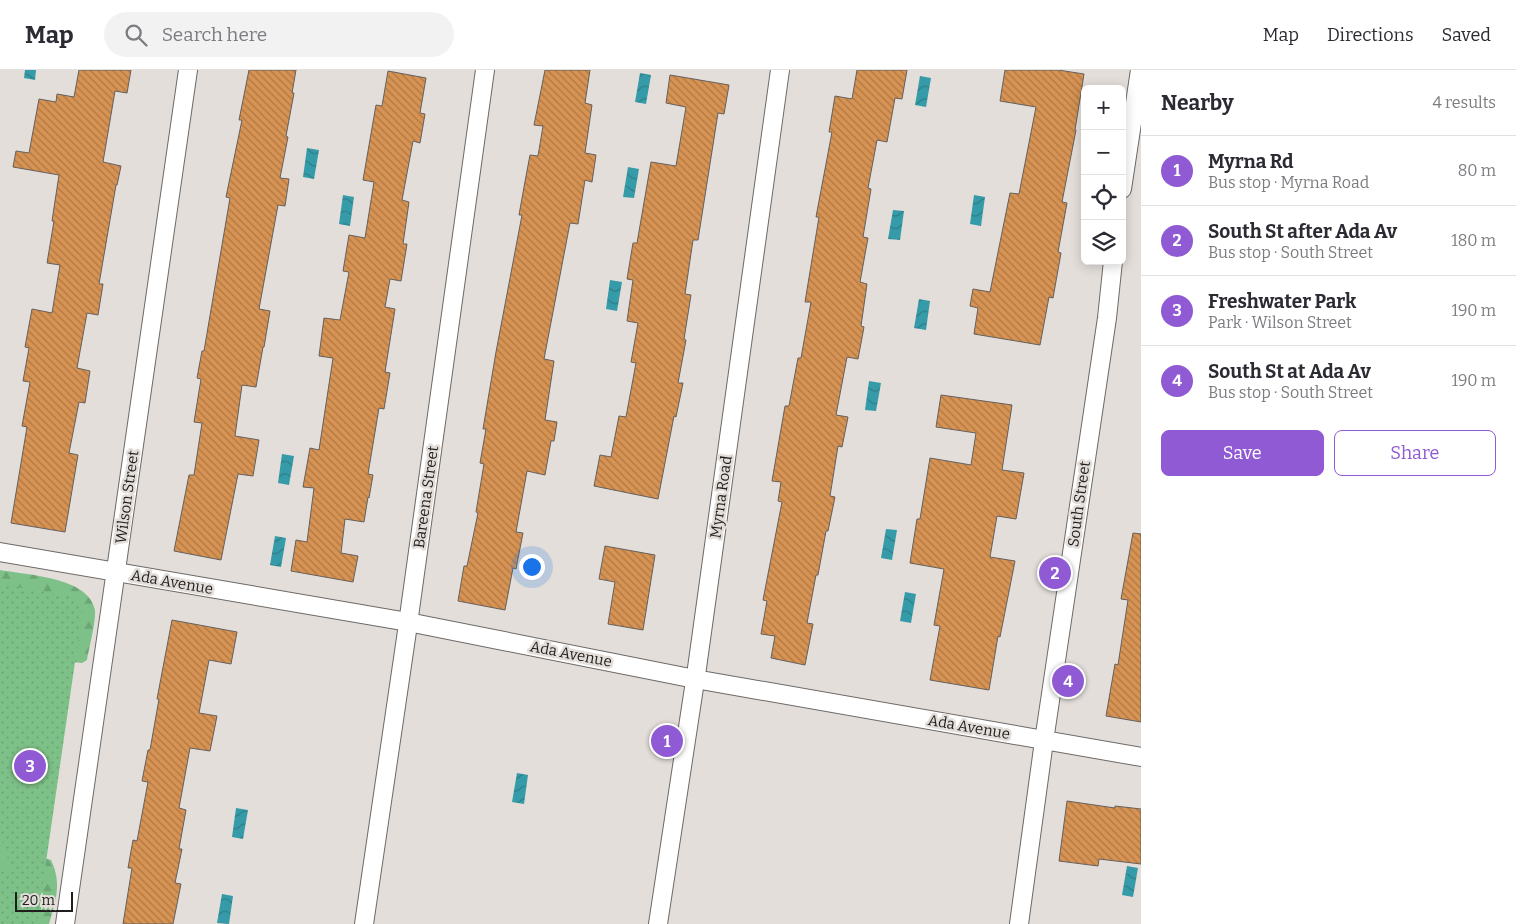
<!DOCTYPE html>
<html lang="en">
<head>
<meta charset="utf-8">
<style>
	:root { --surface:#fff; --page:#f2f2f3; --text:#2b2b33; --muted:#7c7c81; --line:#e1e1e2; --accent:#8f5ad3 }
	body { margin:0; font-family:Bitter,serif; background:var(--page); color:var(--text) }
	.controls { position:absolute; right:15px; top:15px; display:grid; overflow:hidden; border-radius:8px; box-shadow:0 2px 12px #0003 }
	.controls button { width:45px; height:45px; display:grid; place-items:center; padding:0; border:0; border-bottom:1px solid var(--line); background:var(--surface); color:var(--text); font:25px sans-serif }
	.scale { position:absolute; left:15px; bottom:12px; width:58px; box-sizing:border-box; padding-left:5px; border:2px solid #1f1e1c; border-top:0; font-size:14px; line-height:18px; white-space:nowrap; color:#1f1e1c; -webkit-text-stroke:4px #e3deda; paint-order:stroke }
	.you { position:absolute; left:531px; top:496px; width:18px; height:18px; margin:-12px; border:4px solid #fff; border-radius:50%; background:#1a73e8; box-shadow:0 0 0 8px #1a73e833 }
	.badge { display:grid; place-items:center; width:32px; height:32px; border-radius:50%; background:var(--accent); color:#fff; font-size:16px; font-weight:700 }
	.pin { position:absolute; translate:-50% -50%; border:2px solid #fff; box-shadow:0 1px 5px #0006 }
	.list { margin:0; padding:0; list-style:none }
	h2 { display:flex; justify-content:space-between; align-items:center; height:65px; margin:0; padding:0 20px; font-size:21px }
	h2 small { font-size:16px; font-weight:400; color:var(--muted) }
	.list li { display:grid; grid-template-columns:32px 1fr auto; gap:15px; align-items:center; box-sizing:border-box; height:70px; padding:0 20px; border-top:1px solid var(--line) }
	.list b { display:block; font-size:19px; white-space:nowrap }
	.list p { margin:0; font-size:16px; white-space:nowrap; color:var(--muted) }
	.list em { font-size:16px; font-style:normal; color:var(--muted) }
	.actions { display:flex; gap:10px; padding:15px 20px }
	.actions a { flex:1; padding:11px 0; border:1px solid var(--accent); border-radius:8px; text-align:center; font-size:18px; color:var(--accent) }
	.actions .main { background:var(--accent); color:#fff }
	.icon { flex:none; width:28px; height:28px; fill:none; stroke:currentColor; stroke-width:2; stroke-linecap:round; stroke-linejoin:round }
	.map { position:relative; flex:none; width:1141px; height:854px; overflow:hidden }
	header { display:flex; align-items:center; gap:30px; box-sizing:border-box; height:70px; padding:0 25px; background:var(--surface); border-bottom:1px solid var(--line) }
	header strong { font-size:24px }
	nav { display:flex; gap:28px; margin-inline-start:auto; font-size:18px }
	.search { width:350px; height:45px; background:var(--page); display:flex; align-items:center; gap:12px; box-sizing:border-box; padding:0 18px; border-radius:28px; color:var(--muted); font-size:19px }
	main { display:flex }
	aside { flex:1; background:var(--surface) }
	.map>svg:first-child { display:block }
</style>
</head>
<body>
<header>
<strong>Map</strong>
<div class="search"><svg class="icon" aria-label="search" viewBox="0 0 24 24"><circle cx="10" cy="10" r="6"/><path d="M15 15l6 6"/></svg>Search here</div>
<nav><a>Map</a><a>Directions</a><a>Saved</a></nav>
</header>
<main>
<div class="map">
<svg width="1141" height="854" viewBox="0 0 1141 854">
	<defs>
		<pattern id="forest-firs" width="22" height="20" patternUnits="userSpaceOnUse" patternTransform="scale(1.25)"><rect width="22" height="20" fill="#7ec188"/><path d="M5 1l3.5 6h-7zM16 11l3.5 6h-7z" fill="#6ca575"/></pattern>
		<pattern id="park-dots" width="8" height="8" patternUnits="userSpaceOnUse" patternTransform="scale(1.25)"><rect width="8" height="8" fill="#7ec188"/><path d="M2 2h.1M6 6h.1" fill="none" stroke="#6ca575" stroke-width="1.8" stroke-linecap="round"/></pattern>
		<pattern id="water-waves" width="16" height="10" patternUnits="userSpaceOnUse" patternTransform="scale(1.25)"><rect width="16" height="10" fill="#369ba8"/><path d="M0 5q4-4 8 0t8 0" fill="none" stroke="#2d7e88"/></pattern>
		<pattern id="building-back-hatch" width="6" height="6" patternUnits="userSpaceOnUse" patternTransform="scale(1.25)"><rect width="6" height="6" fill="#d79353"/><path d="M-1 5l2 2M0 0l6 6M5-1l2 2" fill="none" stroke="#ae7744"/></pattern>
	</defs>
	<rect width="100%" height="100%" fill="#e3deda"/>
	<g fill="url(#forest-firs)">
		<path d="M0,500C27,505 89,507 95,540C96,552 89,578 87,590L82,593L65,591L0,548Z"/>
		<path d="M41,787L51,790C62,813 56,830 49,854H0V802Z"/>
	</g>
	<polygon fill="url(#park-dots)" points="0,514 74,527 83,537 37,854 0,854"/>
	<polygon fill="#7ec188" points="0,764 11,798 2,801 0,794"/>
	<g fill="url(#water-waves)">
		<polygon points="25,0 36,0 35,10 24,8"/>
		<polygon points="640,3 651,5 646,34 635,32"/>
		<polygon points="920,6 931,8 926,37 915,35"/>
		<polygon points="307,78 319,80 314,109 303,107"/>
		<polygon points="628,97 639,99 634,128 623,127"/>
		<polygon points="343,125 354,127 350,156 339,154"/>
		<polygon points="974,125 985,127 981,156 970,154"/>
		<polygon points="893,140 904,141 900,170 888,169"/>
		<polygon points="610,210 622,212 617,241 606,239"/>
		<polygon points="919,229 930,231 926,260 914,258"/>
		<polygon points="869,311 881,313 876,341 865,340"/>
		<polygon points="282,384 294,386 289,415 278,413"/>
		<polygon points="886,459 897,460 892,490 881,488"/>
		<polygon points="275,466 286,468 281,497 270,495"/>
		<polygon points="905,522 916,524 911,553 900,551"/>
		<polygon points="517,703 528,705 524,734 512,732"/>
		<polygon points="236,738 248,740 243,769 232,767"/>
		<polygon points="1127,796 1138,798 1133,827 1122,825"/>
		<polygon points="222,824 233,826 229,854 217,853"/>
	</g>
	<g fill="url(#building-back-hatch)" stroke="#64605d">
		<polygon points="79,0 131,0 127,23 115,21 103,92 121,96 117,115 116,115 99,214 103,214 98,245 87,243 77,298 90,301 85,333 79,332 69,383 78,385 65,462 11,453 27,357 22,356 30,312 23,311 29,278 25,277 32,239 52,243 60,195 47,193 54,151 52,151 59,105 13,97 16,81 29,83 39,29 56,32 57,24 74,27"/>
		<polygon points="249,0 296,0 292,23 294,23 286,66 288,67 280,108 289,109 285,136 278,135 259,239 270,241 264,277 263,277 256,317 242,315 235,366 259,370 253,406 238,404 221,490 174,481 189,405 194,405 202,353 194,352 201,309 197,308 202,281 204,281 230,128 226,127 242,50 239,50"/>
		<polygon points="545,0 590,0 585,33 592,35 585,83 596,85 592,112 585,110 578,154 570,153 544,289 554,291 545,350 557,352 554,371 551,371 545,405 527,401 516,462 523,463 516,499 513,498 505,540 458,531 464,496 467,496 478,443 476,442 484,394 480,393 486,359 483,359 496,282 522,145 519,145 524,117 530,85 538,86 543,56 534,55"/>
		<polygon points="857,0 907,0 902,29 895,28 887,72 877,70 868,118 871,119 863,167 868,168 860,212 867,214 861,256 864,257 858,289 847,287 836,345 848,347 842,377 838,376 830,426 835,427 828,461 826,461 818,505 816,505 807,553 813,554 805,595 771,588 775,566 761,564 767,531 763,530 782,432 778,431 781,412 772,411 785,336 789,336 798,288 801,288 811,232 805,232 819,147 816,147 832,62 829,62 835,26 852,29"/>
		<polygon points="1005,0 1058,0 1084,4 1075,60 1076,60 1062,132 1067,133 1058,182 1061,183 1053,228 1049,227 1040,275 974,264 978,238 970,236 973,219 990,222 1010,123 1019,124 1036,37 1000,31"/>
		<polygon points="388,1 426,8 420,43 425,44 420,73 413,71 402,130 409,132 403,174 407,174 401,211 390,209 385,237 395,239 385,302 390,303 384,339 379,338 368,404 373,405 369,428 368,427 364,452 345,449 341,483 358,486 353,512 291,501 296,470 307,472 314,418 303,417 310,378 319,380 333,288 319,286 324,248 340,250 349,202 343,201 349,165 365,168 374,112 363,110 376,35 382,36"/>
		<polygon points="670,5 729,15 724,44 718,43 698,170 693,170 685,224 691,225 684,269 686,270 678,313 683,313 676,347 674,346 658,429 594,416 600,385 611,387 619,346 626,347 636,293 631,292 638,253 627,251 633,210 627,209 633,173 637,173 651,92 676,96 686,37 666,33"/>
		<polygon points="941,325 1012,335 1002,400 1024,403 1016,449 997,446 990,487 1015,491 1000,567 998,566 989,620 930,610 940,556 934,555 944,499 910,493 917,449 920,449 930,388 971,395 976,363 936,357"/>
		<polygon points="1133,463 1141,464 1141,652 1106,646 1115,594 1118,595 1128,530 1121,529"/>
		<polygon points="605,476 655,485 643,560 608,554 615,512 599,509"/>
		<polygon points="172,550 237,562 231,594 209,590 199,643 217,646 210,681 190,678 179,738 186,740 179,779 182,779 175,813 181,814 173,854 123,854 132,798 128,798 133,770 137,771 148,712 142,711 148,680 150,680 159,629 157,629"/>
		<polygon points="1067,731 1115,738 1115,736 1141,739 1141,794 1099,789 1098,796 1059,791"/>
	</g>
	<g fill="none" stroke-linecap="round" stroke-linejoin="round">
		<g stroke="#6d6966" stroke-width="20">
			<g id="minor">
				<polyline points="1122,119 1140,0"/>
				<polyline points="0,482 408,552 695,609 1141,687"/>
				<polyline points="65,854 188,0"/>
				<polyline points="364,854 406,568 485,0"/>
				<polyline points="658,854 697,598 780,0"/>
				<polyline points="1019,854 1044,671 1107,248 1113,191"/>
			</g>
		</g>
		<use href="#minor" stroke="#fff" stroke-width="18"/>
	</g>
	<g text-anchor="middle" stroke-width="5" stroke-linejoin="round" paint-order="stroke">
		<g font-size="15" fill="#1f1e1c" stroke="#e3deda">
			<text transform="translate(127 427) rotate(-82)" y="5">Wilson Street</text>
			<text transform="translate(426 427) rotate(-82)" y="5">Bareena Street</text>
			<text transform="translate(721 427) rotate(-82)" y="5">Myrna Road</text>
			<text transform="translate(1079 434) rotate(-82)" y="5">South Street</text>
			<text transform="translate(172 512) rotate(10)" y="5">Ada Avenue</text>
			<text transform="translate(571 584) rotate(11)" y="5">Ada Avenue</text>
			<text transform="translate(969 657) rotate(10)" y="5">Ada Avenue</text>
		</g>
	</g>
</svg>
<div class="controls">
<button>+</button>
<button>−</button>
<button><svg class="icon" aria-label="locate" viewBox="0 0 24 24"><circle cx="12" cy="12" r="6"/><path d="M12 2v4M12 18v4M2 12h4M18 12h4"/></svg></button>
<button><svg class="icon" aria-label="layers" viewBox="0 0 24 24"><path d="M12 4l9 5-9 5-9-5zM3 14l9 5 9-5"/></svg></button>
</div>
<div class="scale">20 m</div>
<div class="you"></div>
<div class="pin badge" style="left:667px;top:671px">1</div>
<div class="pin badge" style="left:1055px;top:503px">2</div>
<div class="pin badge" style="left:30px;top:696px">3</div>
<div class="pin badge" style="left:1068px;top:611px">4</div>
</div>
<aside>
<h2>Nearby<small>4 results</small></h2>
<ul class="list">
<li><span class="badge">1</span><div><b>Myrna Rd</b><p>Bus stop · Myrna Road</p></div><em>80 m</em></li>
<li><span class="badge">2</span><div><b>South St after Ada Av</b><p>Bus stop · South Street</p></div><em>180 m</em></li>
<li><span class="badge">3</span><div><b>Freshwater Park</b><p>Park · Wilson Street</p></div><em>190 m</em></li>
<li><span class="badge">4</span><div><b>South St at Ada Av</b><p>Bus stop · South Street</p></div><em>190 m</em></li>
</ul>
<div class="actions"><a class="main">Save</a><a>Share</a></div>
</aside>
</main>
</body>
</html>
